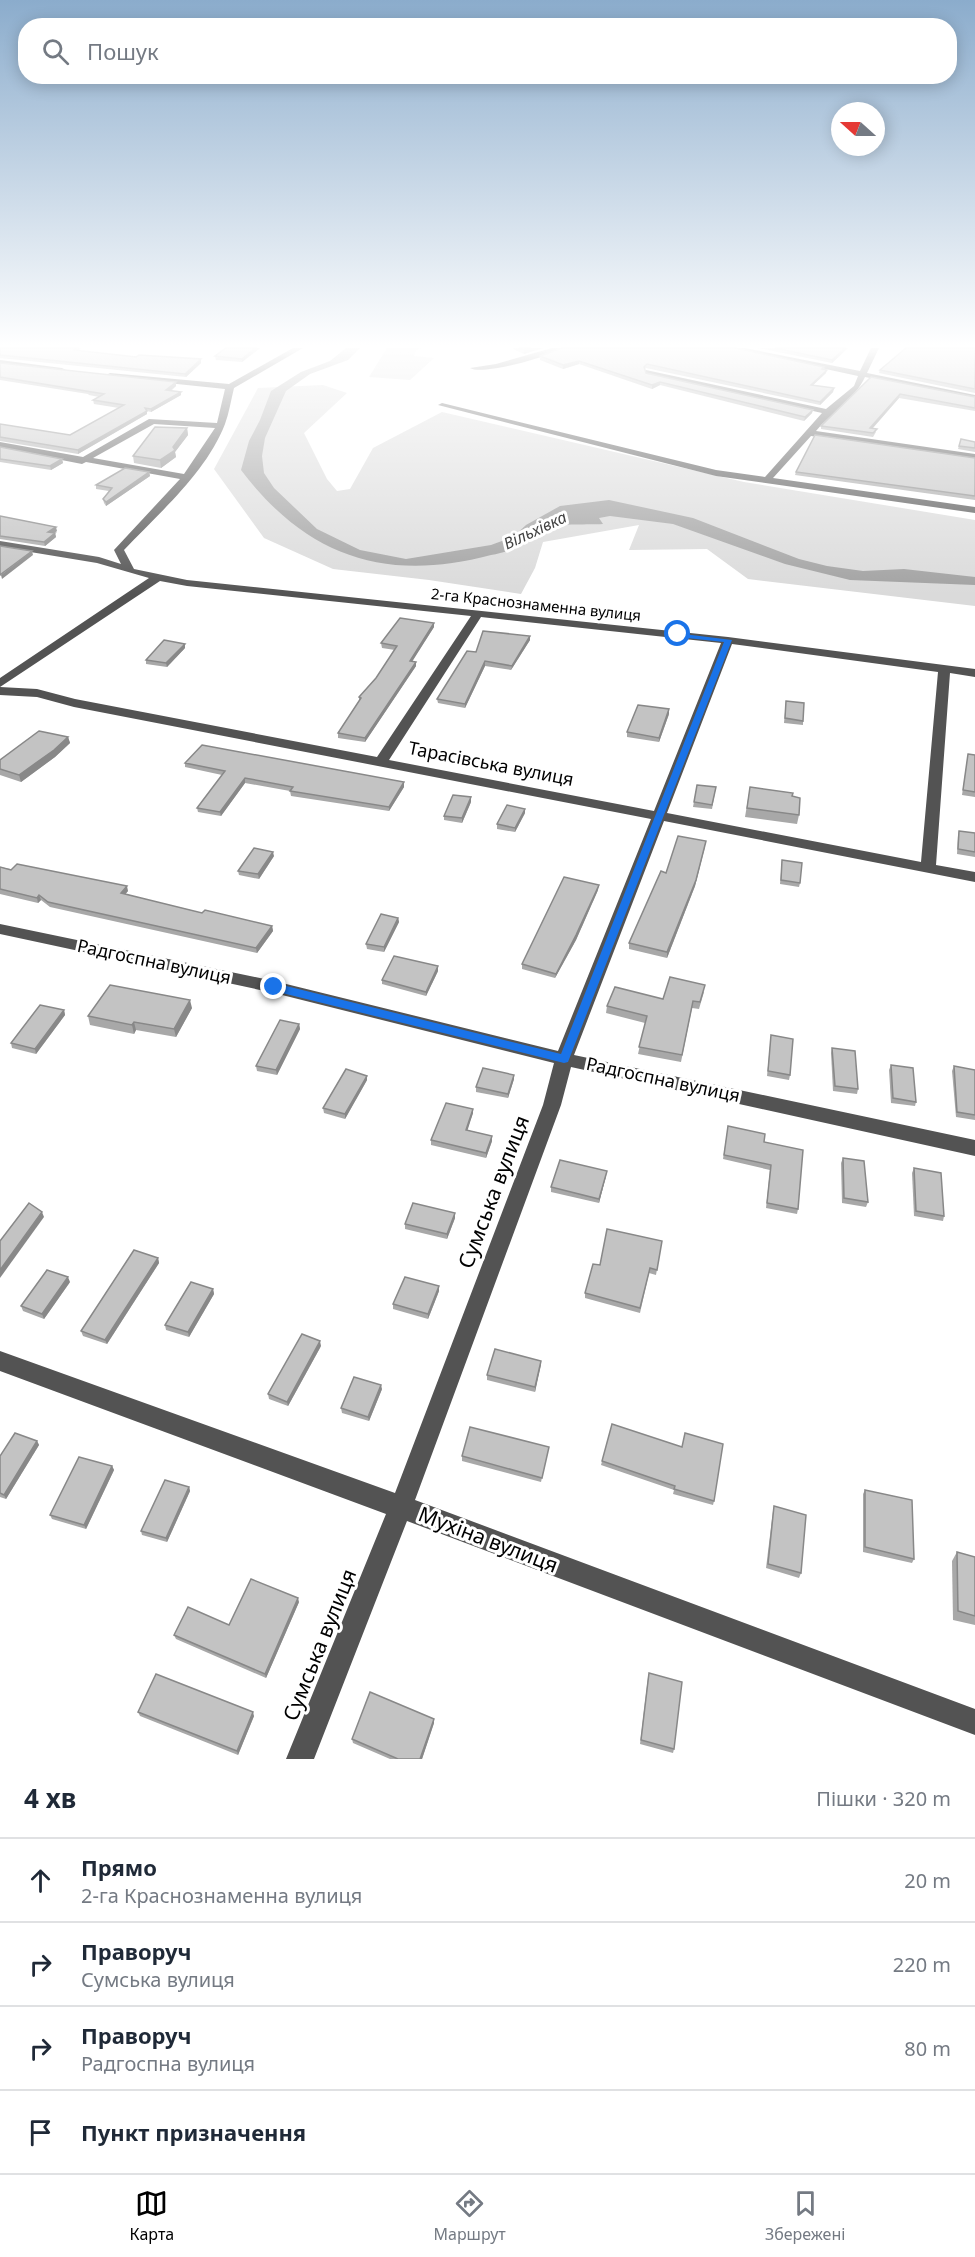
<!DOCTYPE html>
<html lang="uk">
<head>
<meta charset="utf-8">
<style>
	:root { --surface:#fff; --page:#f2f2f3; --text:#1f2937; --muted:#747a83; --line:#e0e1e3; --accent:#000 }
	body { margin:0; font-family:"Noto Sans",sans-serif; background:var(--page); color:var(--text) }
	.compass { position:absolute; left:831px; top:102px; width:54px; height:54px; border-radius:50%; background:var(--surface); box-shadow:0 3px 15px #0003; rotate:291deg }
	.stop { position:absolute; width:18px; height:18px; margin:-14px; border:4px solid #1a73e8; border-radius:50%; background:#fff }
	.stop.end { background:#1a73e8; border-color:#fff; box-shadow:0 2px 6px #0008 }
	.list { margin:0; padding:0; list-style:none }
	h2 { display:flex; justify-content:space-between; align-items:center; height:78px; margin:0; padding:0 24px; font-size:26px }
	h2 small { font-size:20px; font-weight:400; color:var(--muted) }
	.list li { display:grid; grid-template-columns:39px 1fr auto; gap:18px; align-items:center; box-sizing:border-box; height:84px; padding:0 24px; border-top:2px solid var(--line) }
	.list b { display:block; font-size:22px; white-space:nowrap }
	.list p { margin:0; font-size:20px; white-space:nowrap; color:var(--muted) }
	.list em { font-size:20px; font-style:normal; color:var(--muted) }
	.icon { flex:none; width:33px; height:33px; fill:none; stroke:currentColor; stroke-width:2; stroke-linecap:round; stroke-linejoin:round }
	.map { position:relative; flex:none; width:975px; height:1759px; overflow:hidden }
	.search { position:absolute; background:var(--surface); box-shadow:0 3px 15px #0003; left:18px; right:18px; top:18px; height:66px; display:flex; align-items:center; gap:15px; box-sizing:border-box; padding:0 21px; border-radius:24px; color:var(--muted); font-size:22px }
	.sheet { height:414px; background:var(--surface) }
	nav { display:flex; justify-content:space-around; align-items:center; box-sizing:border-box; height:84px; border-top:2px solid var(--line); background:var(--surface); font-size:16px; color:var(--muted) }
	nav a { display:grid; justify-items:center; gap:3px }
	nav .on { color:var(--accent) }
	.map>svg:first-child { display:block }
</style>
</head>
<body>
<div class="map">
<svg width="975" height="1759" viewBox="0 0 975 1759">
	<rect width="100%" height="100%" fill="#fff"/>
	<g fill="#dadada">
		<polygon points="387,348 423,348 416,350 414,356 434,358 410,380 369,377"/>
		<polygon points="323,385 347,393 304,433 327,479 337,491 350,489 373,448 442,412 744,482 975,520 975,606 748,579 707,549 629,550 639,525 543,542 535,568 521,594 429,580 333,569 264,538 214,469 258,388"/>
	</g>
	<path fill="#a1a1a1" d="M346,348H360L348,360L310,374L286,391L265,438L262,456L264,473L274,488L317,529L360,550L406,559L491,545L513,537L526,525L560,506L609,500L693,518L799,559L827,566L863,571L904,569L975,577V585L850,580L785,564L673,524L610,516L599,518L603,524C589,525 561,523 548,528C541,530 533,539 526,543C516,549 502,553 491,555C386,583 307,557 241,470L249,441L260,420L271,391L301,372L330,361Z"/>
	<g fill="none" stroke-linecap="round" stroke-linejoin="round">
		<g fill="#535353" fill-rule="evenodd">
			<path d="M293,348H303L234,388C231,400 229,413 225,424C206,473 159,513 124,550L134,569L187,580L728,637L975,669V677L950,673L936,865L975,872V882L664,821L574,1055L975,1140V1156L571,1067L561,1105L415,1500L975,1709V1735L407,1521L314,1759H286L386,1514L0,1371V1351L395,1493L543,1105L554,1063L274,993L0,934V924L274,981L558,1051L651,819L74,707L37,697L0,695V687L37,689L75,699L377,757L471,616L187,586L160,581L0,687V678L149,578L97,563L0,547V541L99,557L121,564L114,550L180,479L86,462L82,464L0,448V442L83,457L149,419L217,423L225,389L110,377L106,375L110,373L229,384ZM154,424L215,428L184,474L93,458ZM481,617L721,643L654,811L389,760ZM732,644L938,672L921,862L667,813Z"/>
			<path d="M552,348H565C550,356 483,376 470,368L496,364Z"/>
			<path d="M729,348H745L860,371L871,348H879L867,373L975,395V399L865,377C856,398 831,413 816,431L975,454V460L811,436L773,478L975,507V513L716,476L438,405L442,403L716,470L765,477L822,413L649,374H646V370L826,409L854,386L858,376Z"/>
			<polygon points="0,360 62,368 66,370 62,372 0,364"/>
		</g>
	</g>
	<g fill="#a8a8a8">
		<polygon points="0,348 81,348 78,351 136,357 201,363 186,377 0,358"/>
		<polygon points="226,348 260,348 242,362 216,360 215,356"/>
		<polygon points="513,348 543,348 524,354 513,349"/>
		<polygon points="758,348 848,348 832,363"/>
		<polygon points="975,348 975,393 879,373 880,370"/>
		<polygon points="540,356 823,369 826,373 813,385 834,388 833,392 820,405 646,368 645,369 646,373 812,413 804,421 660,385 652,389 579,364 563,369 540,360"/>
		<polygon points="0,363 176,382 176,386 171,391 181,392 181,395 151,412 147,411 147,414 78,454 0,441 0,424 70,435 119,408 94,404 93,400 99,397 89,395 88,394 0,380"/>
		<polygon points="871,377 975,397 975,411 899,398 873,428 876,432 873,437 821,429 821,426"/>
		<polygon points="187,428 188,435 175,452 176,457 161,468 134,463 133,456"/>
		<polygon points="961,439 975,442 975,452 958,449"/>
		<polygon points="0,447 62,459 63,463 51,470 0,462"/>
		<polygon points="975,458 975,500 795,475 796,472"/>
		<polygon points="149,472 150,476 106,506 104,503 103,499 109,491 96,489 96,485"/>
		<polygon points="0,516 57,531 54,533 55,533 56,537 45,546 0,539"/>
		<polygon points="434,623 434,627 412,661 416,662 416,666 365,742 338,738 338,733 359,701 359,697 376,678 395,650 382,648 381,643"/>
		<polygon points="530,636 530,640 511,670 485,666 465,708 438,703 437,699 476,652"/>
		<polygon points="185,648 167,667 146,664 146,660"/>
		<polygon points="786,701 803,721 803,725 784,723"/>
		<polygon points="669,714 659,742 627,737 627,732"/>
		<polygon points="68,737 70,743 55,757 21,782 0,775 0,760"/>
		<polygon points="968,754 975,755 975,797 962,795"/>
		<polygon points="185,763 404,782 404,787 389,811 291,796 290,791 245,783 221,816 198,812 197,808 222,775 185,767"/>
		<polygon points="697,785 716,787 712,809 693,807"/>
		<polygon points="750,787 792,796 799,815 797,824 745,817"/>
		<polygon points="471,802 462,823 444,820 444,816"/>
		<polygon points="525,813 515,832 497,829 497,824"/>
		<polygon points="959,831 975,833 975,857 957,854 958,835"/>
		<polygon points="705,847 695,886 667,958 629,949 629,943 666,873"/>
		<polygon points="274,856 259,879 239,875 238,871"/>
		<polygon points="782,860 800,883 799,887 780,884"/>
		<polygon points="0,867 128,891 125,894 202,913 272,926 273,931 257,953 50,907 41,900 38,903 0,894"/>
		<polygon points="598,890 576,940 555,978 522,969 522,964"/>
		<polygon points="398,918 399,922 384,952 367,949 366,944"/>
		<polygon points="438,971 426,996 382,984 382,980"/>
		<polygon points="704,992 699,1009 692,1008 681,1062 638,1054 645,1023 606,1013 607,1006 663,999"/>
		<polygon points="192,1008 176,1037 136,1030 134,1034 90,1025 88,1016"/>
		<polygon points="64,1010 65,1015 36,1054 12,1048 11,1043"/>
		<polygon points="299,1024 300,1029 277,1075 257,1071 256,1066"/>
		<polygon points="771,1035 790,1075 789,1080 767,1076"/>
		<polygon points="832,1048 858,1089 857,1094 833,1091 831,1053"/>
		<polygon points="891,1065 916,1102 915,1106 891,1103 889,1070"/>
		<polygon points="954,1066 975,1070 975,1120 956,1117 952,1071"/>
		<polygon points="514,1075 514,1079 508,1098 476,1092 476,1087"/>
		<polygon points="367,1076 367,1080 345,1119 324,1113 323,1108"/>
		<polygon points="473,1109 473,1113 467,1130 492,1136 492,1141 486,1158 431,1145 431,1140"/>
		<polygon points="728,1126 764,1142 798,1209 797,1214 766,1208 770,1170 723,1159"/>
		<polygon points="843,1158 868,1202 866,1207 842,1203 841,1163"/>
		<polygon points="914,1168 944,1216 943,1221 914,1216 912,1173"/>
		<polygon points="606,1176 599,1203 551,1192 551,1187"/>
		<polygon points="455,1213 455,1218 447,1239 405,1229 405,1224"/>
		<polygon points="662,1241 656,1275 649,1273 640,1313 585,1298 585,1293 600,1265"/>
		<polygon points="158,1258 159,1263 107,1344 83,1336 81,1331"/>
		<polygon points="70,1282 44,1319 23,1311 21,1306"/>
		<polygon points="213,1289 214,1294 189,1337 166,1330 165,1325"/>
		<polygon points="439,1291 428,1319 393,1309 393,1304"/>
		<polygon points="321,1346 288,1406 269,1399 268,1394"/>
		<polygon points="541,1361 535,1392 487,1380 487,1375"/>
		<polygon points="382,1389 369,1421 342,1413 341,1408"/>
		<polygon points="612,1424 714,1501 713,1505 673,1494 674,1490 601,1465"/>
		<polygon points="37,1441 39,1445 6,1499 0,1497 0,1456"/>
		<polygon points="549,1447 541,1482 462,1461 462,1456"/>
		<polygon points="112,1466 114,1470 86,1529 52,1519 50,1515"/>
		<polygon points="189,1487 190,1491 167,1542 142,1535 141,1531"/>
		<polygon points="865,1490 914,1559 912,1563 863,1552 863,1494"/>
		<polygon points="774,1506 801,1573 799,1578 766,1568 773,1511"/>
		<polygon points="957,1552 975,1557 975,1625 953,1620 952,1561"/>
		<polygon points="299,1602 266,1678 176,1639 174,1635 229,1625"/>
		<polygon points="648,1677 674,1749 673,1753 640,1744"/>
		<polygon points="138,1712 254,1716 238,1755 140,1716"/>
		<polygon points="434,1719 434,1723 422,1759 390,1759 353,1743 352,1739"/>
	</g>
	<g fill="#888">
		<polygon points="255,348 260,348 242,362 242,359"/>
		<polygon points="531,348 543,348 524,354 524,350"/>
		<polygon points="845,348 848,348 832,363 832,360"/>
		<polygon points="201,359 201,363 186,377 185,374"/>
		<polygon points="579,361 579,364 563,369 563,365"/>
		<polygon points="827,370 826,373 810,388 811,385"/>
		<polygon points="176,382 176,386 167,393 166,390"/>
		<polygon points="660,382 660,385 652,389 652,385"/>
		<polygon points="834,388 833,392 820,405 820,402"/>
		<polygon points="181,392 181,395 151,412 151,409"/>
		<polygon points="900,394 899,398 870,431 870,428"/>
		<polygon points="813,410 812,413 804,421 805,417"/>
		<polygon points="147,411 147,414 78,454 78,450"/>
		<polygon points="187,428 188,435 175,452 176,457 161,468 160,460 173,447"/>
		<polygon points="62,459 63,463 51,470 50,466"/>
		<polygon points="149,472 150,476 106,506 106,502"/>
		<polygon points="56,527 57,531 49,536 48,532"/>
		<polygon points="55,533 56,537 45,546 44,542"/>
		<polygon points="32,551 33,555 2,579 1,575"/>
		<polygon points="434,623 434,627 410,665 410,661"/>
		<polygon points="530,636 530,640 511,670 512,666"/>
		<polygon points="185,644 185,648 167,667 166,663"/>
		<polygon points="485,661 485,666 465,708 465,704"/>
		<polygon points="416,662 416,666 365,742 365,738"/>
		<polygon points="669,709 669,714 659,742 659,738"/>
		<polygon points="68,737 70,743 55,757 21,782 19,775"/>
		<polygon points="245,778 245,783 221,816 220,812"/>
		<polygon points="404,782 404,787 389,811 389,807"/>
		<polygon points="471,797 471,802 462,823 462,818"/>
		<polygon points="525,809 525,813 515,832 515,828"/>
		<polygon points="706,841 695,886 667,958 667,952"/>
		<polygon points="273,852 274,856 259,879 258,874"/>
		<polygon points="599,885 598,890 576,940 555,978 556,974"/>
		<polygon points="127,886 128,891 122,898 121,893"/>
		<polygon points="39,895 41,900 38,903 37,898"/>
		<polygon points="398,918 399,922 384,952 384,947"/>
		<polygon points="272,926 273,931 257,953 256,948"/>
		<polygon points="438,966 438,971 426,996 426,992"/>
		<polygon points="190,1000 192,1008 176,1037 174,1029"/>
		<polygon points="64,1010 65,1015 36,1054 35,1049"/>
		<polygon points="134,1022 136,1030 134,1034 132,1025"/>
		<polygon points="299,1024 300,1029 277,1075 276,1070"/>
		<polygon points="514,1075 514,1079 508,1098 508,1094"/>
		<polygon points="367,1076 367,1080 345,1119 345,1114"/>
		<polygon points="473,1109 473,1113 466,1135 466,1130"/>
		<polygon points="492,1136 492,1141 486,1158 486,1153"/>
		<polygon points="607,1171 606,1176 599,1203 599,1199"/>
		<polygon points="42,1212 44,1217 0,1278 0,1270"/>
		<polygon points="455,1213 455,1218 447,1239 447,1234"/>
		<polygon points="158,1258 159,1263 107,1344 105,1340"/>
		<polygon points="68,1277 70,1282 44,1319 42,1314"/>
		<polygon points="439,1286 439,1291 428,1319 428,1314"/>
		<polygon points="213,1289 214,1294 189,1337 188,1332"/>
		<polygon points="320,1341 321,1346 288,1406 287,1402"/>
		<polygon points="541,1361 541,1365 535,1392 535,1387"/>
		<polygon points="381,1385 382,1389 369,1421 368,1417"/>
		<polygon points="37,1441 39,1445 6,1499 4,1495"/>
		<polygon points="112,1466 114,1470 86,1529 84,1525"/>
		<polygon points="189,1487 190,1491 167,1542 166,1538"/>
		<polygon points="298,1598 299,1602 266,1678 265,1674"/>
		<polygon points="253,1712 254,1716 238,1755 237,1751"/>
		<polygon points="434,1719 434,1723 422,1759 420,1759"/>
	</g>
	<g fill="#c3c3c3" stroke="#888" stroke-width="1.5">
		<polygon points="0,348 77,348 74,350 136,357 139,355 201,359 185,374 0,355"/>
		<polygon points="226,348 255,348 242,359 215,356"/>
		<polygon points="519,348 531,348 524,350"/>
		<polygon points="562,348 735,348 824,367 822,369 827,370 811,385 834,388 820,402 647,364 644,367 646,373 813,410 805,417 660,382 652,385 579,361 563,365 540,356"/>
		<polygon points="775,348 845,348 832,360"/>
		<polygon points="906,348 975,348 975,389 880,370"/>
		<polygon points="0,363 176,382 166,390 181,392 151,409 145,408 147,411 78,450 0,437 0,424 70,435 124,405 93,400 104,394 0,377"/>
		<polygon points="871,377 975,397 975,408 900,394 870,428 877,429 873,433 821,426"/>
		<polygon points="155,427 187,428 173,447 175,450 160,460 133,456"/>
		<polygon points="815,435 975,458 975,496 796,472"/>
		<polygon points="961,439 975,442 975,448 959,446"/>
		<polygon points="0,447 62,459 50,466 0,459"/>
		<polygon points="125,468 149,472 106,502 103,499 112,488 96,485"/>
		<polygon points="0,516 56,527 48,532 55,533 44,542 0,536"/>
		<polygon points="0,546 32,551 0,575"/>
		<polygon points="400,618 434,623 410,661 416,662 365,738 338,733 361,698 359,697 376,678 397,646 381,643"/>
		<polygon points="483,631 530,636 512,666 485,661 465,704 437,699 467,651 476,652"/>
		<polygon points="164,640 185,644 166,663 146,660"/>
		<polygon points="786,701 804,703 803,721 785,718"/>
		<polygon points="638,705 669,709 659,738 627,732"/>
		<polygon points="39,731 68,737 54,750 19,775 0,769 0,760"/>
		<polygon points="202,745 404,782 389,807 290,791 293,787 245,778 220,812 197,808 225,771 185,763"/>
		<polygon points="968,754 975,755 975,792 963,790"/>
		<polygon points="697,785 716,787 712,805 694,802"/>
		<polygon points="750,787 793,793 792,796 800,798 799,815 747,808"/>
		<polygon points="453,795 471,797 462,818 444,816"/>
		<polygon points="507,805 525,809 515,828 497,824"/>
		<polygon points="959,831 975,833 975,852 958,849"/>
		<polygon points="678,836 706,841 696,880 667,952 629,943 661,871 666,873"/>
		<polygon points="254,848 273,852 258,874 238,871"/>
		<polygon points="782,860 802,863 800,883 781,880"/>
		<polygon points="17,864 127,886 121,893 202,913 205,910 272,926 256,948 48,902 39,895 37,898 0,889 0,867 11,870"/>
		<polygon points="564,877 599,885 576,935 556,974 522,964"/>
		<polygon points="381,914 398,918 384,947 366,944"/>
		<polygon points="394,956 438,966 426,992 382,980"/>
		<polygon points="670,977 705,985 700,1002 693,1001 682,1055 639,1047 647,1016 607,1006 615,987 663,999"/>
		<polygon points="110,985 190,1000 174,1029 134,1022 132,1025 88,1016"/>
		<polygon points="40,1005 64,1010 35,1049 11,1043"/>
		<polygon points="280,1020 299,1024 276,1070 256,1066"/>
		<polygon points="771,1035 793,1039 790,1075 768,1071"/>
		<polygon points="832,1048 855,1051 858,1089 835,1086"/>
		<polygon points="891,1065 913,1068 916,1102 893,1098"/>
		<polygon points="954,1066 975,1070 975,1115 957,1112"/>
		<polygon points="483,1068 514,1075 508,1094 476,1087"/>
		<polygon points="346,1069 367,1076 345,1114 323,1108"/>
		<polygon points="446,1103 473,1109 466,1130 492,1136 486,1153 431,1140"/>
		<polygon points="728,1126 765,1134 764,1142 803,1150 798,1209 767,1203 771,1165 724,1155"/>
		<polygon points="843,1158 864,1161 868,1202 844,1198"/>
		<polygon points="560,1160 607,1171 599,1199 551,1187"/>
		<polygon points="914,1168 941,1173 944,1216 916,1211"/>
		<polygon points="29,1203 42,1212 0,1270 0,1241"/>
		<polygon points="413,1203 455,1213 447,1234 405,1224"/>
		<polygon points="607,1229 662,1241 657,1270 650,1268 640,1308 585,1293 593,1264 600,1265"/>
		<polygon points="134,1250 158,1258 105,1340 81,1331"/>
		<polygon points="47,1270 68,1277 42,1314 21,1306"/>
		<polygon points="405,1277 439,1286 428,1314 393,1304"/>
		<polygon points="191,1282 213,1289 188,1332 165,1325"/>
		<polygon points="302,1334 320,1341 287,1402 268,1394"/>
		<polygon points="495,1349 541,1361 535,1387 487,1375"/>
		<polygon points="354,1377 381,1385 368,1417 341,1408"/>
		<polygon points="612,1424 682,1447 685,1433 723,1444 714,1501 674,1489 675,1486 602,1461"/>
		<polygon points="470,1427 549,1447 542,1478 462,1456"/>
		<polygon points="15,1433 37,1441 4,1495 0,1493 0,1456"/>
		<polygon points="79,1457 112,1466 84,1525 50,1515"/>
		<polygon points="165,1480 189,1487 166,1538 141,1531"/>
		<polygon points="865,1490 912,1500 914,1559 865,1547"/>
		<polygon points="774,1506 806,1515 801,1573 768,1564"/>
		<polygon points="957,1552 975,1557 975,1616 958,1611"/>
		<polygon points="251,1579 298,1598 265,1674 174,1635 188,1607 229,1625"/>
		<polygon points="649,1673 682,1682 674,1749 641,1740"/>
		<polygon points="156,1674 253,1712 237,1751 138,1712"/>
		<polygon points="370,1692 434,1719 420,1759 398,1759 352,1739"/>
	</g>
	<linearGradient id="sky" x2="0" y2="1"><stop stop-color="#8baccc"/><stop offset="0.58" stop-color="#fff"/><stop offset="1" stop-color="#fff" stop-opacity="0"/></linearGradient>
	<rect width="975" height="595" fill="url(#sky)"/>
	<polygon fill="#1a73e8" points="675,633 732,640 568,1062 564,1063 270,990 268,987 274,983 561,1054 724,642 678,637 674,634"/>
	<g text-anchor="middle" stroke-width="6" stroke-linejoin="round" paint-order="stroke">
		<g font-size="15" fill="#000" stroke="#fff">
			<text transform="translate(536 605) rotate(6)" y="5">2-га Краснознаменна вулиця</text>
		</g>
		<g font-size="16" font-style="italic" fill="#424242" stroke="#fff">
			<text transform="translate(535 530) rotate(-25)" y="6">Вільхівка</text>
		</g>
		<g font-size="18" fill="#000" stroke="#fff">
			<text transform="translate(491 764) rotate(11)" y="6">Тарасівська вулиця</text>
			<text transform="translate(154 962) rotate(12)" y="6">Радгоспна вулиця</text>
			<text transform="translate(663 1080) rotate(12)" y="6">Радгоспна вулиця</text>
		</g>
		<g font-size="21" fill="#000" stroke="#fff">
			<text transform="translate(494 1192) rotate(-69)" y="7">Сумська вулиця</text>
			<text transform="translate(488 1540) rotate(21)" y="7">Мухіна вулиця</text>
			<text transform="translate(320 1645) rotate(-68)" y="7">Сумська вулиця</text>
		</g>
	</g>
</svg>
<svg class="compass" viewBox="-18 -18 36 36"><path d="M0-13l5 13h-10z" fill="#e53935"/><path d="M0 13l5-13h-10z" fill="#747a83"/></svg>
<div class="stop" style="left:678px;top:634px"></div>
<div class="stop end" style="left:274px;top:987px"></div>
<div class="search"><svg class="icon" aria-label="search" viewBox="0 0 24 24"><circle cx="10" cy="10" r="6"/><path d="M15 15l6 6"/></svg>Пошук</div>
</div>
<section class="sheet">
<h2>4 хв<small>Пішки · 320 m</small></h2>
<ul class="list">
<li><svg class="icon" aria-label="ahead" viewBox="0 0 24 24"><path d="M12 20V5M6 11l6-6 6 6"/></svg><div><b>Прямо</b><p>2-га Краснознаменна вулиця</p></div><em>20 m</em></li>
<li><svg class="icon" aria-label="right" viewBox="0 0 24 24"><path d="M7 20v-9h11M14 6l5 5-5 5"/></svg><div><b>Праворуч</b><p>Сумська вулиця</p></div><em>220 m</em></li>
<li><svg class="icon" aria-label="right" viewBox="0 0 24 24"><path d="M7 20v-9h11M14 6l5 5-5 5"/></svg><div><b>Праворуч</b><p>Радгоспна вулиця</p></div><em>80 m</em></li>
<li><svg class="icon" aria-label="arrive" viewBox="0 0 24 24"><path d="M6 21V4h12l-3 4 3 4H6"/></svg><div><b>Пункт призначення</b></div></li>
</ul>
</section>
<nav>
<a class="on"><svg class="icon" aria-label="map" viewBox="0 0 24 24"><path d="M3 6l6-2 6 2 6-2v14l-6 2-6-2-6 2zM9 4v14M15 6v14"/></svg>Карта</a>
<a><svg class="icon" aria-label="directions" viewBox="0 0 24 24"><path d="M12 3l9 9-9 9-9-9zM9 14v-3h6M13 9l2 2-2 2"/></svg>Маршрут</a>
<a><svg class="icon" aria-label="saved" viewBox="0 0 24 24"><path d="M7 4h10v16l-5-4-5 4z"/></svg>Збережені</a>
</nav>
</body>
</html>
